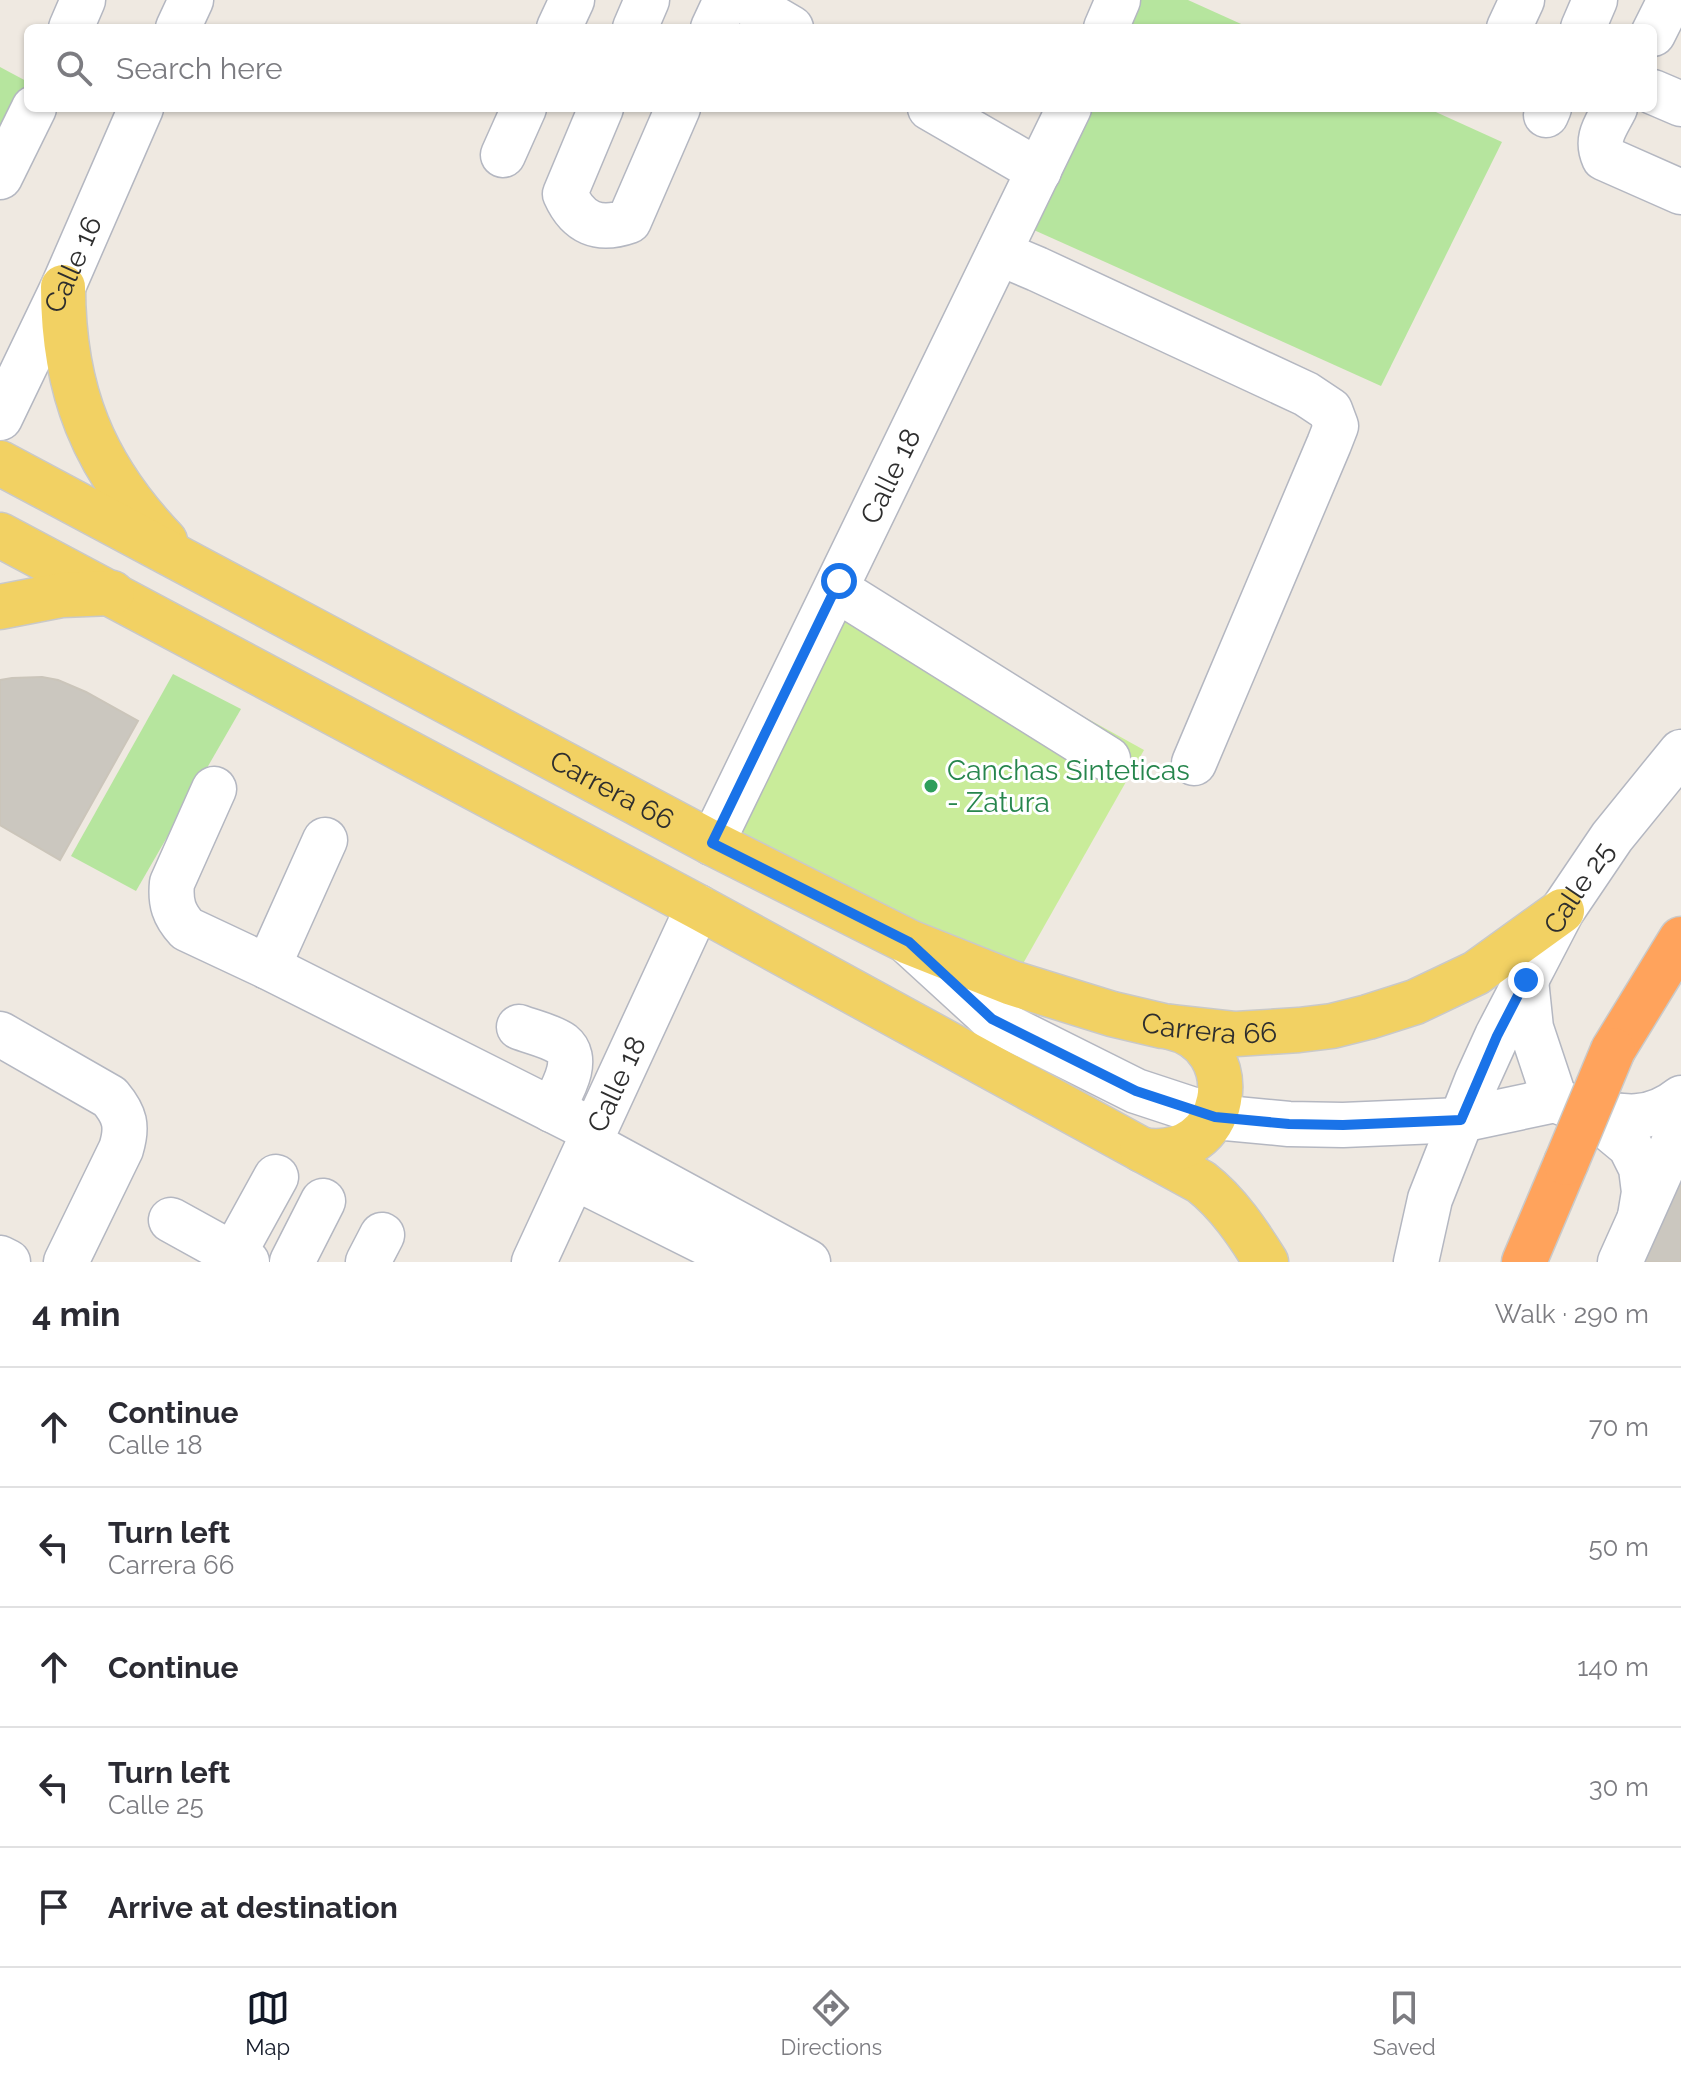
<!DOCTYPE html>
<html lang="en">
<head>
<meta charset="utf-8">
<style>
	:root { --surface:#fff; --page:#f7f7f7; --text:#2b2b33; --muted:#7c7c81; --line:#e1e1e2; --accent:#111827 }
	body { margin:0; font-family:Raleway,sans-serif; background:var(--page); color:var(--text) }
	.stop { position:absolute; width:24px; height:24px; margin:-18px; border:6px solid #1a73e8; border-radius:50%; background:#fff }
	.stop.end { background:#1a73e8; border-color:#fff; box-shadow:0 2px 8px #0008 }
	.list { margin:0; padding:0; list-style:none }
	h2 { display:flex; justify-content:space-between; align-items:center; height:104px; margin:0; padding:0 32px; font-size:34px }
	h2 small { font-size:26px; font-weight:400; color:var(--muted) }
	.list li { display:grid; grid-template-columns:52px 1fr auto; gap:24px; align-items:center; box-sizing:border-box; height:120px; padding:0 32px; border-top:2px solid var(--line) }
	.list b { display:block; font-size:30px; white-space:nowrap }
	.list p { margin:0; font-size:26px; white-space:nowrap; color:var(--muted) }
	.list em { font-size:26px; font-style:normal; color:var(--muted) }
	.icon { flex:none; width:44px; height:44px; fill:none; stroke:currentColor; stroke-width:2; stroke-linecap:round; stroke-linejoin:round }
	.map { position:relative; flex:none; width:1681px; height:1262px; overflow:hidden }
	.search { position:absolute; background:var(--surface); box-shadow:0 2px 6px #0004; left:24px; right:24px; top:24px; height:88px; display:flex; align-items:center; gap:20px; box-sizing:border-box; padding:0 28px; border-radius:12px; color:var(--muted); font-size:30px }
	.sheet { height:704px; background:var(--surface) }
	nav { display:flex; justify-content:space-around; align-items:center; box-sizing:border-box; height:112px; border-top:2px solid var(--line); background:var(--surface); font-size:22px; color:var(--muted) }
	nav a { display:grid; justify-items:center; gap:4px }
	nav .on { color:var(--accent) }
	.map>svg:first-child { display:block }
</style>
</head>
<body>
<div class="map">
<svg width="1681" height="1262" viewBox="0 0 1681 1262">
	<rect width="100%" height="100%" fill="#efe9e1"/>
	<g fill="#b6e59e">
		<polygon points="1118,0 1188,0 1250,28 1106,28"/>
		<polygon points="0,67 28,82 28,108 0,177"/>
		<polygon points="1069,108 1427,108 1502,142 1381,386 1014,221"/>
		<polygon points="173,674 241,709 136,891 71,856"/>
	</g>
	<polygon fill="#c9ec9a" points="839,581 1144,750 1012,983 712,844"/>
	<g fill="#cbc7bf" stroke="#cbc5ba" stroke-width="2">
		<polygon points="42,677 58,680 86,692 138,721 60,860 0,825 0,680 12,678"/>
		<polygon points="1681,1158 1681,1262 1626,1262"/>
	</g>
	<g fill="none" stroke-linecap="round" stroke-linejoin="round">
		<g stroke="#b4b7c1" stroke-width="47">
			<g id="minor">
				<polyline points="743,0 791,28"/>
				<polyline points="71,28 83,0"/>
				<polyline points="178,28 191,0"/>
				<polyline points="559,28 572,0"/>
				<polyline points="635,28 647,0"/>
				<polyline points="713,28 726,0"/>
				<polyline points="1106,28 1118,0"/>
				<polyline points="1509,28 1522,0"/>
				<polyline points="1583,28 1595,0"/>
				<polyline points="1653,34 1670,0"/>
				<polyline points="1653,92 1681,104"/>
				<path d="M601,108L565,194C578,223 598,232 629,221L678,108"/>
				<polyline points="930,108 1039,171"/>
				<path d="M1615,108C1606,126 1595,138 1604,158L1681,192"/>
				<polyline points="1546,115 1549,108"/>
				<polyline points="503,155 524,108"/>
				<polyline points="0,177 34,108"/>
				<polyline points="999,253 1037,269 1306,394 1330,410 1336,426 1329,444 1194,763"/>
				<path id="s1" d="M0,418L63,287L141,108"/>
				<polyline points="836,589 1108,759"/>
				<path d="M214,789L172,883C170,903 174,915 187,929L268,967L594,1131"/>
				<path id="s2" d="M712,843L1069,108"/>
				<polyline points="910,944 992,1019 1136,1091 1215,1117 1289,1124 1343,1125 1461,1120 1555,1100 1580,1110 1601,1122 1630,1146 1641,1168 1644,1192 1640,1216"/>
				<polyline points="268,967 325,840"/>
				<polyline points="1526,980 1531,1028 1555,1100"/>
				<path d="M519,1027C532,1032 551,1036 562,1044C582,1060 560,1093 552,1110"/>
				<path d="M0,1034L110,1097C125,1115 128,1126 121,1149L66,1262"/>
				<path d="M1583,1110C1620,1117 1649,1124 1681,1098"/>
				<polyline points="589,1143 808,1262"/>
				<polyline points="574,1177 744,1262"/>
				<polyline points="171,1220 247,1262"/>
				<polyline points="233,1255 276,1177"/>
				<polyline points="0,1258 8,1262"/>
				<polyline points="292,1262 323,1201"/>
				<polyline points="368,1262 382,1235"/>
				<path id="s3" d="M534,1262L698,907"/>
				<path id="s4" d="M1416,1262L1430,1199L1477,1080L1497,1036L1562,911L1612,837L1681,752"/>
				<polyline points="1620,1262 1681,1126"/>
			</g>
		</g>
		<g stroke="#c9c9c9" stroke-width="47">
			<g id="major">
				<path d="M63,287C63,390 93,466 165,541"/>
				<path id="s5" d="M0,463L712,843L909,942L1012,983L1112,1014L1163,1026L1236,1034L1299,1030L1332,1026L1368,1017L1415,1002L1476,973L1562,911"/>
				<path d="M0,535L698,907L1201,1182C1228,1203 1248,1233 1266,1262"/>
				<polyline points="0,607 62,595 112,593"/>
				<path d="M1142,1150C1231,1164 1249,1044 1170,1027"/>
			</g>
		</g>
		<g stroke="#c9c9c9" stroke-width="47">
			<g id="highway">
				<polyline points="1613,1050 1681,939"/>
				<polyline points="1524,1262 1566,1163"/>
			</g>
		</g>
		<use href="#minor" stroke="#fff" stroke-width="44"/>
		<use href="#major" stroke="#f2d163" stroke-width="44"/>
		<use href="#highway" stroke="#ffa35c" stroke-width="44"/>
		<g stroke="#c9c9c9" stroke-width="47" stroke-linecap="butt">
			<polyline id="highway-bridge" points="1566,1163 1613,1050"/>
		</g>
		<use href="#highway-bridge" stroke="#ffa35c" stroke-width="44"/>
	</g>
	<g fill="none" stroke-linecap="round" stroke-linejoin="round">
		<polyline stroke="#1a73e8" stroke-width="10" points="839,581 712,843 909,942 992,1019 1136,1091 1215,1117 1289,1124 1343,1125 1461,1120 1497,1036 1526,980"/>
	</g>
	<circle fill="#2e9e5b" stroke="#fff" stroke-width="3" cx="931" cy="786" r="8"/>
	<g text-anchor="middle" stroke-width="6" stroke-linejoin="round" paint-order="stroke">
		<g font-size="28" fill="#2e2e2e" stroke="#fff">
			<text dy="10" stroke="none"><textPath href="#s1" startOffset="170">Calle 16</textPath></text>
			<text dy="10" stroke="none"><textPath href="#s2" startOffset="408">Calle 18</textPath></text>
			<text dy="10" stroke="none"><textPath href="#s5" startOffset="694">Carrera 66</textPath></text>
			<text dy="10" stroke="none"><textPath href="#s4" startOffset="410">Calle 25</textPath></text>
			<text dy="10" stroke="none"><textPath href="#s5" startOffset="1342">Carrera 66</textPath></text>
			<text dy="10" stroke="none"><textPath href="#s3" startOffset="196">Calle 18</textPath></text>
		</g>
		<g font-size="28" fill="#27864d" stroke="#fff" text-anchor="start">
			<text x="947" y="780">Canchas Sinteticas<tspan x="947" dy="32">- Zatura</tspan></text>
		</g>
	</g>
</svg>
<div class="stop" style="left:839px;top:581px"></div>
<div class="stop end" style="left:1526px;top:980px"></div>
<div class="search"><svg class="icon" aria-label="search" viewBox="0 0 24 24"><circle cx="10" cy="10" r="6"/><path d="M15 15l6 6"/></svg>Search here</div>
</div>
<section class="sheet">
<h2>4 min<small>Walk · 290 m</small></h2>
<ul class="list">
<li><svg class="icon" aria-label="ahead" viewBox="0 0 24 24"><path d="M12 20V5M6 11l6-6 6 6"/></svg><div><b>Continue</b><p>Calle 18</p></div><em>70 m</em></li>
<li><svg class="icon" aria-label="left" viewBox="0 0 24 24"><path d="M17 20v-9H6M10 6l-5 5 5 5"/></svg><div><b>Turn left</b><p>Carrera 66</p></div><em>50 m</em></li>
<li><svg class="icon" aria-label="ahead" viewBox="0 0 24 24"><path d="M12 20V5M6 11l6-6 6 6"/></svg><div><b>Continue</b></div><em>140 m</em></li>
<li><svg class="icon" aria-label="left" viewBox="0 0 24 24"><path d="M17 20v-9H6M10 6l-5 5 5 5"/></svg><div><b>Turn left</b><p>Calle 25</p></div><em>30 m</em></li>
<li><svg class="icon" aria-label="arrive" viewBox="0 0 24 24"><path d="M6 21V4h12l-3 4 3 4H6"/></svg><div><b>Arrive at destination</b></div></li>
</ul>
</section>
<nav>
<a class="on"><svg class="icon" aria-label="map" viewBox="0 0 24 24"><path d="M3 6l6-2 6 2 6-2v14l-6 2-6-2-6 2zM9 4v14M15 6v14"/></svg>Map</a>
<a><svg class="icon" aria-label="directions" viewBox="0 0 24 24"><path d="M12 3l9 9-9 9-9-9zM9 14v-3h6M13 9l2 2-2 2"/></svg>Directions</a>
<a><svg class="icon" aria-label="saved" viewBox="0 0 24 24"><path d="M7 4h10v16l-5-4-5 4z"/></svg>Saved</a>
</nav>
</body>
</html>
